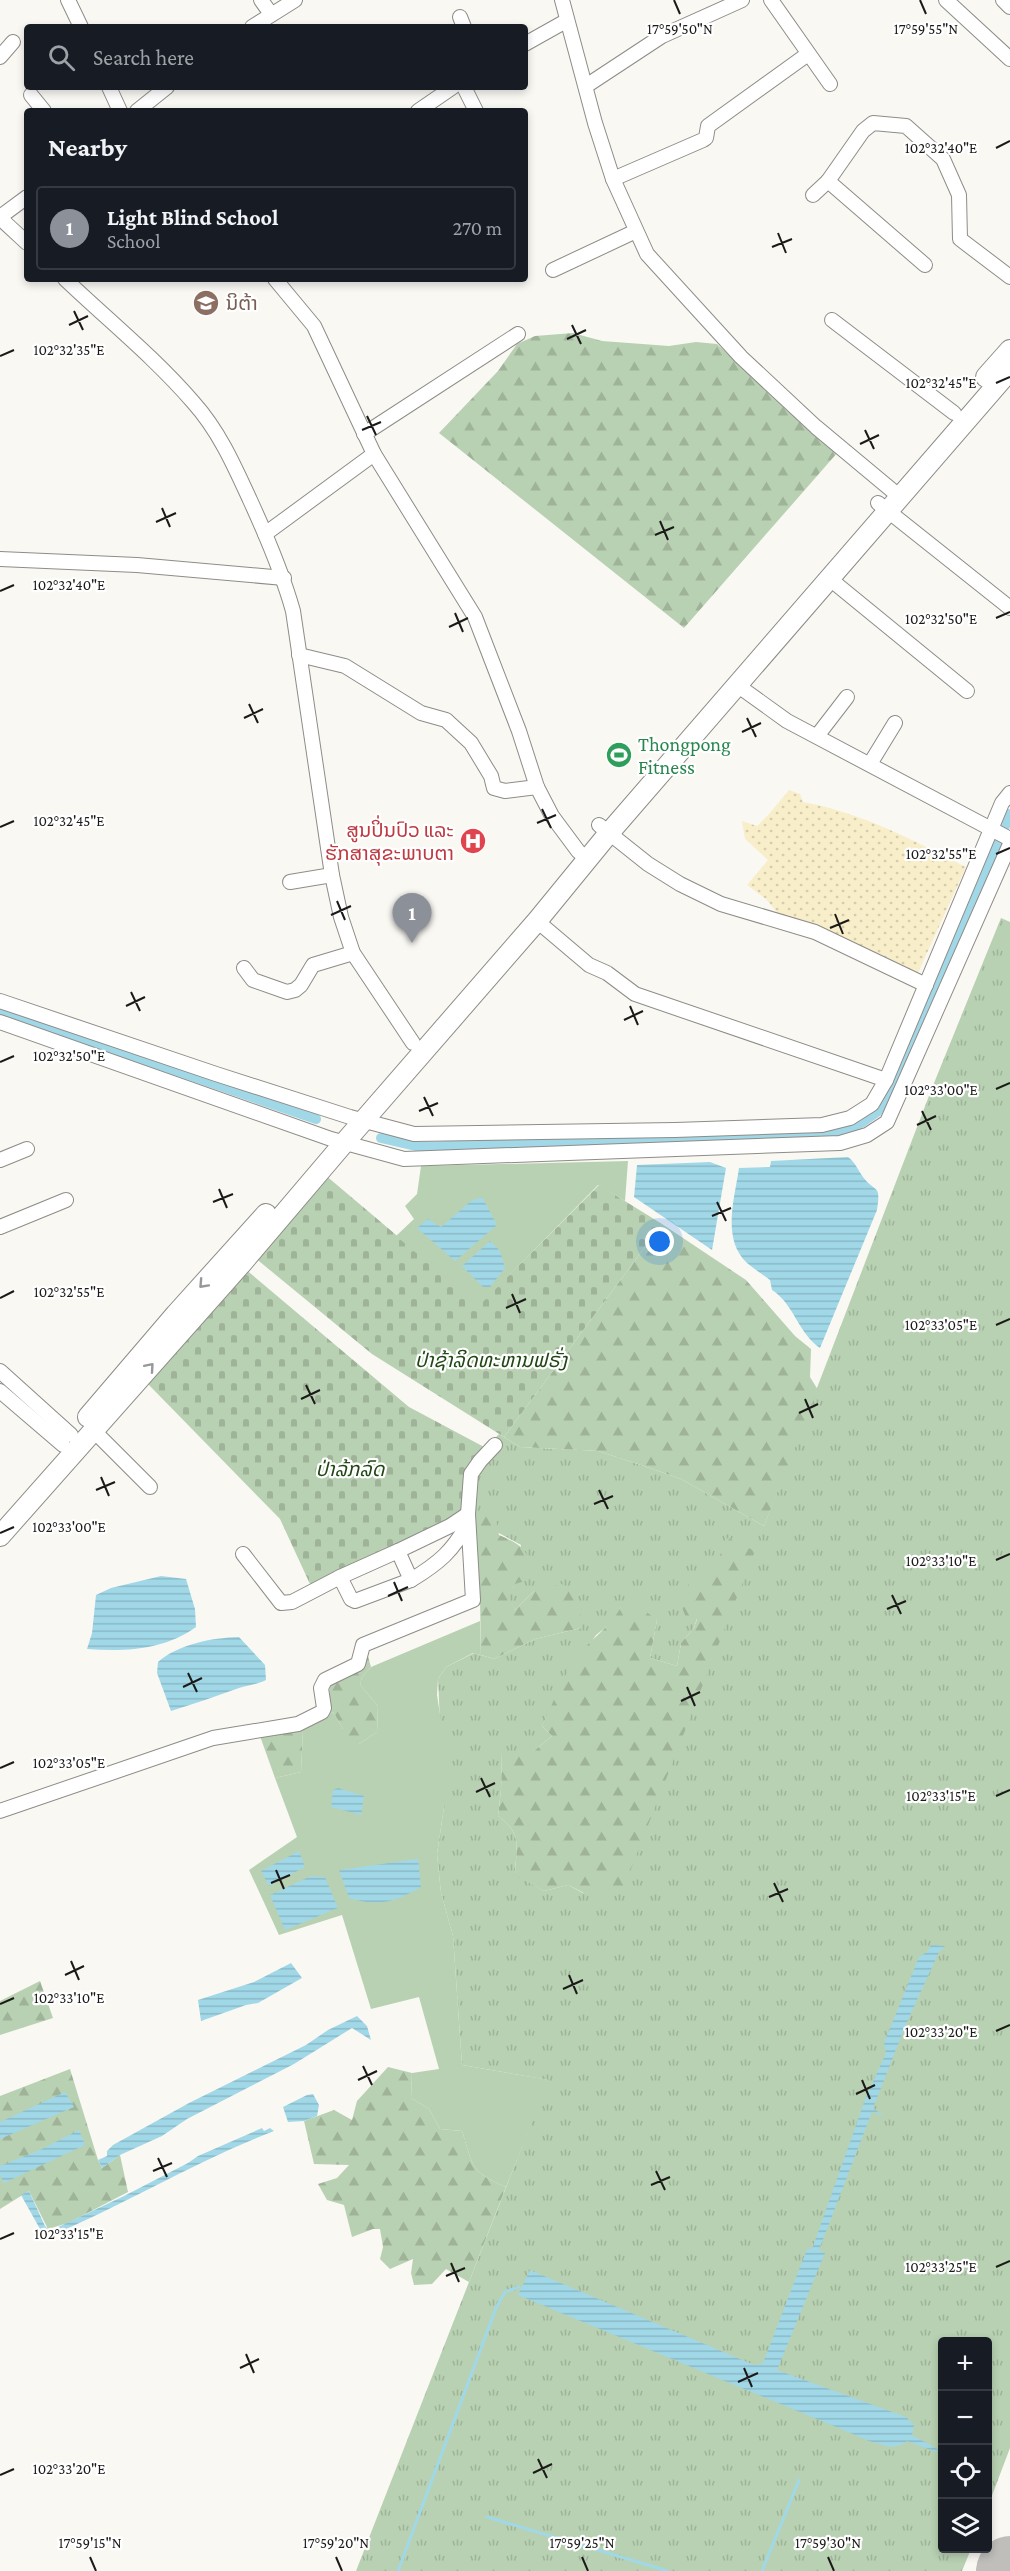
<!DOCTYPE html>
<html lang="en">
<head>
<meta charset="utf-8">
<style>
	:root { --surface:#171b24; --page:#20242c; --text:#f1f3f6; --muted:#9ea1a6; --line:#363941; --accent:#8c9099 }
	body { margin:0; font-family:"Crimson Pro","Noto Sans Lao",serif; background:var(--page); color:var(--text) }
	.controls { position:absolute; right:18px; bottom:18px; display:grid; overflow:hidden; border-radius:6px; box-shadow:0 3px 9px #0003 }
	.controls button { width:54px; height:54px; display:grid; place-items:center; padding:0; border:0; border-bottom:2px solid var(--line); background:var(--surface); color:var(--text); font:30px sans-serif }
	.you { position:absolute; left:660px; top:1242px; width:21px; height:21px; margin:-15px; border:4px solid #fff; border-radius:50%; background:#1a73e8; box-shadow:0 0 0 9px #1a73e833 }
	.badge { display:grid; place-items:center; width:39px; height:39px; border-radius:50%; background:var(--accent); color:#fff; font-size:20px; font-weight:700 }
	.pin { position:absolute; translate:-50% -50px; filter:drop-shadow(0 2px 3px #0008) }
	.pin::after { content:''; position:absolute; top:32px; width:21px; height:18px; background:inherit; clip-path:polygon(0 0,100% 0,50% 100%) }
	.list { margin:0; padding:0; list-style:none }
	h2 { display:flex; justify-content:space-between; align-items:center; height:78px; margin:0; padding:0 24px; font-size:26px }
	h2 small { font-size:20px; font-weight:400; color:var(--muted) }
	.list li { display:grid; grid-template-columns:39px 1fr auto; gap:18px; align-items:center; box-sizing:border-box; height:84px; margin:0 12px 12px; padding:0 12px; border:2px solid var(--line); border-radius:6px }
	.list b { display:block; font-size:22px; white-space:nowrap }
	.list p { margin:0; font-size:20px; white-space:nowrap; color:var(--muted) }
	.list em { font-size:20px; font-style:normal; color:var(--muted) }
	.icon { flex:none; width:33px; height:33px; fill:none; stroke:currentColor; stroke-width:2; stroke-linecap:round; stroke-linejoin:round }
	.map { position:relative; flex:none; width:1010px; height:2571px; overflow:hidden }
	.search { position:absolute; background:var(--surface); box-shadow:0 3px 9px #0003; left:24px; top:24px; width:504px; height:66px; display:flex; align-items:center; gap:15px; box-sizing:border-box; padding:0 21px; border-radius:6px; color:var(--muted); font-size:22px }
	.panel { position:absolute; background:var(--surface); box-shadow:0 3px 9px #0003; left:24px; top:108px; width:504px; height:174px; border-radius:6px }
	.map>svg:first-child { display:block }
</style>
</head>
<body>
<div class="map">
<svg width="1010" height="2571" viewBox="0 0 1010 2571">
	<defs>
		<pattern id="grass-tufts" width="24" height="20" patternUnits="userSpaceOnUse" patternTransform="scale(1.5)"><rect width="24" height="20" fill="#b8d1b2"/><path d="M3 7l-1-3M5 7V3M7 7l1-3M15 17l-1-3M17 17v-4M19 17l1-3" fill="none" stroke="#9eb398"/></pattern>
		<pattern id="forest-firs" width="22" height="20" patternUnits="userSpaceOnUse" patternTransform="scale(1.5)"><rect width="22" height="20" fill="#b8d1b2"/><path d="M5 1l3.5 6h-7zM16 11l3.5 6h-7z" fill="#9eb398"/></pattern>
		<pattern id="sand-dots" width="8" height="8" patternUnits="userSpaceOnUse" patternTransform="scale(1.5)"><rect width="8" height="8" fill="#f8eec9"/><path d="M2 2h.1M6 6h.1" fill="none" stroke="#d4ccac" stroke-width="1.8" stroke-linecap="round"/></pattern>
		<pattern id="cemetery-stones" width="16" height="16" patternUnits="userSpaceOnUse" patternTransform="scale(1.5)"><rect width="16" height="16" fill="#b8d1b2"/><path d="M2 7V4a2 2 0 0 1 4 0v3zM10 15v-3a2 2 0 0 1 4 0v3z" fill="#9eb398"/></pattern>
		<pattern id="water-rules" width="6" height="5" patternUnits="userSpaceOnUse" patternTransform="scale(1.5)"><rect width="6" height="5" fill="#a1d8e8"/><path d="M0 2.5h6" fill="none" stroke="#8ab9c6"/></pattern>
	</defs>
	<rect width="100%" height="100%" fill="#faf8f3"/>
	<path fill="url(#grass-tufts)" fill-rule="evenodd" d="M1001,918L1010,922V2448L988,2506V2342H942V2548L971,2549L962,2571H356L548,2080L462,2065L453,1936L441,1893L437,1854L444,1807L438,1679L446,1667L474,1653L494,1659L535,1639L581,1628L534,1591L515,1610L507,1597L515,1584L521,1545L465,1515L486,1448L499,1434L520,1447L598,1451L647,1467L681,1479L764,1526L932,1088ZM754,1551L583,1893L568,1885L544,1891L515,1874C516,1846 523,1834 498,1816L501,1790L502,1751H534L552,1736L542,1726L562,1687L596,1635L614,1621L621,1607L657,1620L650,1658L677,1666L681,1643L694,1628L697,1618Z"/>
	<g fill="url(#forest-firs)">
		<polygon points="573,333 602,341 669,346 696,342 717,344 786,408 838,452 684,628 439,433 498,371 517,344 535,336"/>
		<polygon points="662,1224 746,1280 795,1336 811,1349 810,1377 818,1390 764,1526 681,1479 647,1467 598,1451 520,1447 504,1437"/>
		<path d="M485,1515L496,1520L499,1535C523,1545 533,1552 528,1580L515,1584L508,1597L515,1610L534,1591L562,1584L580,1603L581,1628L535,1639L494,1659L481,1655L480,1600L474,1518Z"/>
		<path d="M727,1538L755,1551L622,1892L593,1886L584,1893L568,1885L544,1891L515,1875C516,1846 523,1834 498,1816L501,1790L502,1751H534L552,1736L542,1726C551,1708 564,1675 575,1659C589,1640 610,1628 621,1607L636,1604L657,1620L650,1658L677,1666L681,1643L694,1628L697,1619L687,1620L681,1605L690,1580L712,1575Z"/>
		<polygon points="366,1649 371,1667 362,1677 360,1685 378,1706 377,1732 359,1744 343,1744 343,1729 333,1712 328,1715 330,1683"/>
		<polygon points="303,1730 301,1772 275,1778 260,1736"/>
		<polygon points="40,1981 53,2018 0,2035 0,2001"/>
		<path d="M388,2067L412,2073L411,2098L429,2109L440,2129L462,2131C474,2168 470,2171 506,2187L469,2282L446,2269L432,2284L414,2285L411,2273L413,2259L390,2269L380,2259L383,2247L380,2229H373L352,2237L344,2205L327,2200L318,2184L337,2178L349,2165L314,2164L304,2121L334,2110L352,2120L357,2101Z"/>
		<polygon points="70,2069 98,2160 102,2168 120,2155 128,2192 68,2223 48,2229 29,2191 0,2209 0,2096"/>
	</g>
	<path fill="url(#sand-dots)" d="M789,790L800,794L803,802C862,813 913,840 966,867L917,975L780,916L766,899L747,885L768,860L745,839L742,821L757,826L769,814Z"/>
	<g fill="url(#cemetery-stones)">
		<polygon points="324,1174 479,1305 599,1185 662,1224 504,1437 372,1354 254,1257"/>
		<polygon points="244,1268 409,1407 486,1448 465,1515 310,1584 280,1519 147,1383"/>
	</g>
	<g fill="#b8d1b2">
		<polygon points="628,1161 625,1201 598,1185 479,1306 396,1236 414,1219 405,1206 417,1194 421,1166"/>
		<path d="M480,1621L481,1655L473,1653L446,1667L438,1679L437,1695L447,1760L444,1807L437,1854L441,1893L453,1936L462,2065L549,2080L506,2187C470,2171 474,2168 462,2131L440,2129L429,2109L411,2098L412,2073L439,2069L419,1997L371,2009L342,1915L279,1935L249,1870L297,1837L275,1778L301,1772L303,1730L333,1712L343,1729V1744H359L377,1732L378,1706L360,1685L362,1677L371,1667Z"/>
	</g>
	<g fill="url(#water-rules)">
		<path d="M848,1157C855,1162 858,1170 863,1177C876,1194 881,1183 877,1210L820,1348C798,1333 794,1304 772,1290L770,1280C762,1274 754,1269 747,1263C721,1239 735,1197 739,1168L770,1167L771,1161Z"/>
		<polygon points="710,1162 726,1168 712,1250 634,1197 637,1165"/>
		<polygon points="482,1197 497,1225 455,1261 417,1228 428,1219 441,1227 471,1201"/>
		<polygon points="490,1241 500,1251 505,1268 490,1287 483,1287 462,1266"/>
		<path d="M161,1576L186,1579L195,1609L196,1627C164,1650 125,1652 87,1649L92,1633L96,1595L111,1588Z"/>
		<path d="M239,1637L265,1665L266,1680C256,1685 248,1685 239,1688C216,1696 194,1704 171,1711L157,1673L158,1662C179,1644 211,1638 239,1637Z"/>
		<polygon points="338,1788 364,1796 361,1815 331,1807 333,1790"/>
		<polygon points="299,1851 305,1867 269,1886 261,1871"/>
		<path d="M418,1859L421,1887C395,1902 379,1907 349,1898L339,1870Z"/>
		<polygon points="311,1876 325,1877 338,1908 285,1930 270,1895"/>
		<polygon points="931,1945 945,1946 939,1952 906,2024 873,2108 884,2116 872,2112 819,2250 825,2253 777,2370 906,2417 914,2425 912,2435 939,2450 936,2452 907,2441 904,2444 891,2447 872,2442 518,2295 530,2270 754,2365 763,2363 807,2249 812,2249 866,2097 886,2053 884,2043 919,1957 927,1952"/>
		<polygon points="291,1963 302,1978 258,2003 246,2005 201,2021 198,2000 254,1982"/>
		<polygon points="357,2016 367,2026 371,2040 352,2028 294,2064 187,2119 162,2136 120,2155 102,2168 98,2160 107,2156 107,2151 113,2145 189,2103 306,2045 328,2030"/>
		<polygon points="65,2092 74,2107 0,2139 0,2122"/>
		<polygon points="313,2094 319,2105 317,2116 304,2121 288,2122 283,2107 307,2095"/>
		<path d="M262,2128L264,2131L270,2128L274,2131C195,2161 123,2206 45,2238L21,2195L29,2191L45,2226L48,2229H54L124,2196L188,2163L198,2156Z"/>
		<polygon points="79,2130 85,2145 4,2183 0,2175 0,2166 40,2150"/>
	</g>
	<g fill="none" stroke-linecap="round" stroke-linejoin="round">
		<g stroke="#a1d8e8" stroke-width="3">
			<polyline points="487,2517 668,2571"/>
			<polyline points="398,2571 496,2308 505,2292 519,2287"/>
			<polyline points="762,2571 799,2480"/>
		</g>
		<g stroke="#a1d8e8" stroke-width="10">
			<polyline points="0,1010 316,1119"/>
			<polyline points="381,1138 420,1147 817,1134 851,1130 877,1112 895,1087 1010,814"/>
		</g>
		<polyline stroke="#c0beba" stroke-width="66" points="1009,2571 1010,2569"/>
		<g stroke="#8e8c88" stroke-width="16">
			<g id="minor">
				<polyline points="68,0 81,27"/>
				<polyline points="261,0 271,14"/>
				<polyline points="562,0 595,123 613,179 647,254 741,357 816,427 900,497"/>
				<polyline points="771,0 830,84"/>
				<polyline points="946,0 1010,59"/>
				<polyline points="1003,0 1010,7"/>
				<polyline points="460,17 464,27"/>
				<polyline points="252,27 295,0"/>
				<polyline points="525,44 566,21"/>
				<polyline points="0,57 13,42"/>
				<polyline points="586,86 662,36 742,0"/>
				<polyline points="109,87 120,111"/>
				<polyline points="464,87 476,111"/>
				<polyline points="31,95 44,111"/>
				<polyline points="137,111 167,87"/>
				<polyline points="418,111 453,87"/>
				<polyline points="613,179 703,140 706,138 708,126 808,54"/>
				<polyline points="813,195 828,181"/>
				<polyline points="0,217 27,197"/>
				<polyline points="0,218 27,243"/>
				<polyline points="925,265 828,181 863,131 873,123 906,126 943,159 959,195 960,239 1010,277"/>
				<polyline points="553,270 636,231"/>
				<path d="M65,279C108,320 154,357 193,402C219,431 234,465 250,500C267,537 282,572 293,611L332,875L341,917L353,953L413,1043"/>
				<polyline points="275,279 314,326 374,454 475,617 519,731 537,787 552,816 578,851 588,860"/>
				<polyline points="832,320 954,413"/>
				<polyline points="364,434 518,334"/>
				<polyline points="878,503 1010,608"/>
				<polyline points="265,534 374,454"/>
				<polyline points="0,559 137,565 284,578"/>
				<polyline points="830,579 967,691"/>
				<polyline points="299,655 345,666 421,713 446,720 471,743 491,776 494,788 505,791 537,787"/>
				<polyline points="737,685 787,721 1010,839"/>
				<polyline points="817,736 847,697"/>
				<polyline points="870,764 895,723"/>
				<polyline points="599,825 648,864 680,884 721,904 815,932 926,985"/>
				<polyline points="290,882 332,875"/>
				<polyline points="537,921 589,965 607,973 635,994 886,1080"/>
				<polyline points="244,968 253,980 287,992 295,990 301,985 313,965 353,953"/>
				<polyline points="0,1001 216,1074 350,1117 414,1134 675,1130 822,1125 850,1118 872,1104 886,1080 1002,803 1010,793"/>
				<polyline points="0,1022 331,1139 404,1159 840,1143 867,1135 887,1122 1010,844"/>
				<polyline points="0,1160 27,1149"/>
				<polyline points="0,1227 66,1200"/>
				<polyline points="0,1371 71,1435"/>
				<polyline points="0,1391 63,1445"/>
				<polyline points="94,1431 150,1487"/>
				<path d="M468,1514L450,1526L398,1551L411,1580C439,1563 453,1551 468,1523"/>
				<polyline points="398,1551 340,1577 351,1599 355,1601 411,1580"/>
				<polyline points="243,1554 281,1603 292,1602 340,1577"/>
				<polyline points="0,1811 213,1738 298,1724 322,1712 324,1708 321,1688 325,1680 358,1664 363,1645 473,1600 468,1514 471,1474 480,1461 495,1445"/>
			</g>
		</g>
		<g stroke="#8e8c88" stroke-width="22">
			<g id="highway">
				<polyline points="986,377 1010,350"/>
				<polyline points="88,1417 176,1314 266,1214"/>
				<polyline points="0,1536 242,1263 344,1143 537,921 609,833 1010,370"/>
			</g>
		</g>
		<use href="#minor" stroke="#fff" stroke-width="14"/>
		<use href="#highway" stroke="#fff" stroke-width="20"/>
	</g>
	<defs><path id="oneway-chevron" d="M-2-3.5L2.5 0L-2 3.5" fill="none" stroke-width="1.6" stroke-linecap="round" stroke-linejoin="round" transform="scale(1.5)"/></defs>
	<g stroke="#989898">
		<use href="#oneway-chevron" transform="translate(203 1284) rotate(133)"/>
		<use href="#oneway-chevron" transform="translate(150 1367) rotate(-49)"/>
	</g>
	<path fill="none" stroke="#1b1a19" stroke-width="2" d="M674,0L680,14M920,0L926,14M996,148L1010,141M778,233L786,253M772,247L792,239M74,311L83,330M69,325L88,316M572,325L581,344M567,339L586,330M0,356L14,350M996,383L1010,377M367,416L376,435M362,430L381,422M865,430L874,449M860,444L879,435M162,508L170,527M660,521L668,540M156,522L176,513M655,535L674,527M0,591L14,585M455,613L463,632M996,618L1010,612M449,627L468,618M249,704L258,723M244,718L263,709M747,718L756,737M742,732L761,723M542,809L551,828M537,823L556,815M0,827L14,821M996,854L1010,848M337,901L345,920M835,914L843,934M331,915L351,906M830,928L849,920M131,992L140,1011M126,1006L145,997M630,1006L638,1025M624,1020L643,1011M0,1062L14,1056M996,1089L1010,1083M424,1097L433,1116M419,1111L438,1103M922,1111L931,1130M917,1125L936,1116M219,1189L227,1208M213,1202L233,1194M717,1202L726,1221M712,1216L731,1208M512,1294L520,1313M0,1298L14,1291M506,1308L526,1299M996,1325L1010,1319M306,1385L315,1404M301,1399L320,1390M805,1399L813,1418M799,1413L818,1404M101,1477L109,1496M96,1490L115,1482M599,1490L608,1509M594,1504L613,1496M0,1533L14,1527M996,1560L1010,1554M394,1582L402,1601M892,1595L901,1614M388,1596L408,1587M887,1609L906,1601M188,1673L197,1692M183,1687L202,1678M687,1687L695,1706M681,1701L700,1692M0,1768L14,1762M481,1778L490,1797M476,1792L495,1783M996,1796L1010,1790M276,1870L284,1889M271,1883L290,1875M774,1883L783,1902M769,1897L788,1889M71,1961L79,1980M65,1975L84,1966M569,1975L577,1994M563,1989L583,1980M0,2004L14,1998M996,2031L1010,2025M363,2066L372,2085M358,2080L377,2071M862,2080L870,2099M856,2094L875,2085M158,2158L167,2177M153,2171L172,2163M656,2171L665,2190M651,2185L670,2177M0,2239L14,2233M451,2263L459,2282M996,2267L1010,2261M446,2276L465,2268M246,2354L254,2373M240,2368L259,2359M744,2368L752,2387M738,2382L758,2373M538,2459L547,2478M533,2473L552,2464M0,2475L14,2469M90,2557L96,2571M336,2557L342,2571M582,2557L588,2571M828,2557L834,2571"/>
	<defs>
		<g id="school-disc" transform="scale(1.35)"><circle r="9.5" fill="#8d6e63" stroke="#fff"/><path d="M0-5L7-2L0 1L-7-2ZM-4 1L0 2.5L4 1V4Q0 6-4 4Z" fill="#fff"/></g>
		<g id="stadium-disc" transform="scale(1.35)"><circle r="9.5" fill="#2e9e5b" stroke="#fff"/><path d="M0-5a6.5 5 0 1 0 0 10a6.5 5 0 1 0 0-10ZM-3.5-1.8h7v3.6h-7Z" fill="#fff"/></g>
		<g id="hospital-disc" transform="scale(1.35)"><circle r="9.5" fill="#e0444e" stroke="#fff"/><path d="M-5-5h3v3.5h4V-5h3V5h-3V1.5h-4V5h-3Z" fill="#fff"/></g>
	</defs>
	<g fill-rule="evenodd">
		<use href="#school-disc" x="206" y="303"/>
		<use href="#stadium-disc" x="619" y="755"/>
		<use href="#hospital-disc" x="473" y="841"/>
	</g>
	<g text-anchor="middle" stroke-width="4.5" stroke-linejoin="round" paint-order="stroke">
		<g font-size="20" fill="#785e54" stroke="#fff" text-anchor="start">
			<text x="226" y="310">ນິຕ້າ</text>
		</g>
		<g font-size="20" fill="#27864d" stroke="#fff" text-anchor="start">
			<text x="638" y="751">Thongpong<tspan x="638" dy="23">Fitness</tspan></text>
		</g>
		<g font-size="20" fill="#be3a42" stroke="#fff" text-anchor="end">
			<text x="454" y="837">ສູນປິ່ນປົວ ແລະ<tspan x="454" dy="23">ຮັກສາສຸຂະພາບຕາ</tspan></text>
		</g>
		<g font-size="20" font-style="italic" fill="#204714" stroke="#fff">
			<text x="491" y="1367">ປ່າຊ້າລິດທະຫານຟຣັ່ງ</text>
			<text x="350" y="1476">ປ່າລ້ກລົດ</text>
		</g>
	</g>
	<g font-size="15" text-anchor="middle" fill="#1b1a19" stroke="#fff" stroke-width="4.5" stroke-linejoin="round" paint-order="stroke">
		<text x="680" y="34">17°59'50"N</text>
		<text x="926" y="34">17°59'55"N</text>
		<text x="941" y="153">102°32'40"E</text>
		<text x="69" y="355">102°32'35"E</text>
		<text x="941" y="388">102°32'45"E</text>
		<text x="69" y="590">102°32'40"E</text>
		<text x="941" y="624">102°32'50"E</text>
		<text x="69" y="826">102°32'45"E</text>
		<text x="941" y="859">102°32'55"E</text>
		<text x="69" y="1061">102°32'50"E</text>
		<text x="941" y="1095">102°33'00"E</text>
		<text x="69" y="1297">102°32'55"E</text>
		<text x="941" y="1330">102°33'05"E</text>
		<text x="69" y="1532">102°33'00"E</text>
		<text x="941" y="1566">102°33'10"E</text>
		<text x="69" y="1768">102°33'05"E</text>
		<text x="941" y="1801">102°33'15"E</text>
		<text x="69" y="2003">102°33'10"E</text>
		<text x="941" y="2037">102°33'20"E</text>
		<text x="69" y="2239">102°33'15"E</text>
		<text x="941" y="2272">102°33'25"E</text>
		<text x="69" y="2474">102°33'20"E</text>
		<text x="90" y="2548">17°59'15"N</text>
		<text x="336" y="2548">17°59'20"N</text>
		<text x="582" y="2548">17°59'25"N</text>
		<text x="828" y="2548">17°59'30"N</text>
	</g>
</svg>
<div class="controls">
<button>+</button>
<button>−</button>
<button><svg class="icon" aria-label="locate" viewBox="0 0 24 24"><circle cx="12" cy="12" r="6"/><path d="M12 2v4M12 18v4M2 12h4M18 12h4"/></svg></button>
<button><svg class="icon" aria-label="layers" viewBox="0 0 24 24"><path d="M12 4l9 5-9 5-9-5zM3 14l9 5 9-5"/></svg></button>
</div>
<div class="you"></div>
<div class="pin badge" style="left:412px;top:943px">1</div>
<div class="search"><svg class="icon" aria-label="search" viewBox="0 0 24 24"><circle cx="10" cy="10" r="6"/><path d="M15 15l6 6"/></svg>Search here</div>
<section class="panel">
<h2>Nearby<small></small></h2>
<ul class="list">
<li><span class="badge">1</span><div><b>Light Blind School</b><p>School</p></div><em>270 m</em></li>
</ul>
</section>
</div>
</body>
</html>
